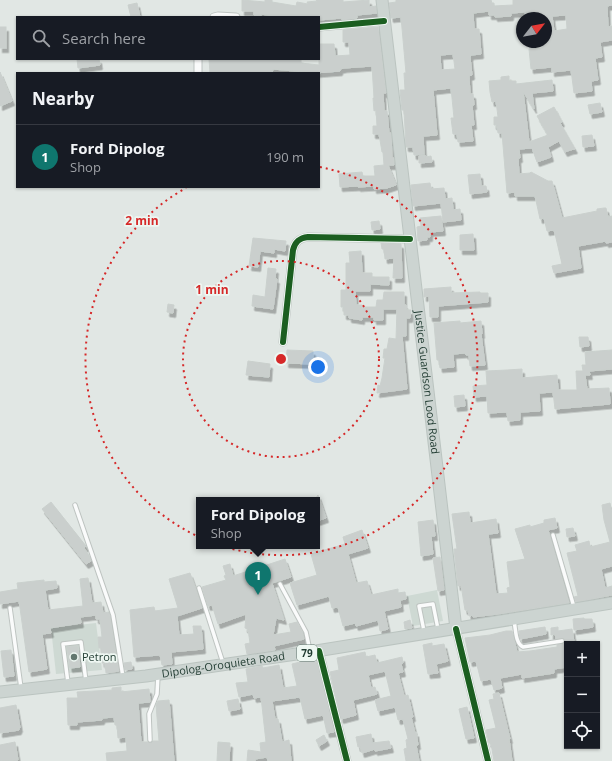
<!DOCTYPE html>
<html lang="en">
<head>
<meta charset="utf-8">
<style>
	:root { --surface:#171b24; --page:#242831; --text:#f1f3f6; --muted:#9ea1a6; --line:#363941; --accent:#0f766e }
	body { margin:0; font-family:"Open Sans",sans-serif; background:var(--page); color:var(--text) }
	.controls { position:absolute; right:12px; bottom:12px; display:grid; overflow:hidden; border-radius:0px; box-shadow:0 1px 3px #0004 }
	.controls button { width:36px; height:36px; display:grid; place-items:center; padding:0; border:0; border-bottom:1px solid var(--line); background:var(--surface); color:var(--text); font:20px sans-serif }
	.compass { position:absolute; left:516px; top:12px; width:36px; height:36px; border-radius:50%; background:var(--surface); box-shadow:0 1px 3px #0004; rotate:59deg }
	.you { position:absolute; left:318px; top:367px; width:14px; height:14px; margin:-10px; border:3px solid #fff; border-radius:50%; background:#1a73e8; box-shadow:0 0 0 6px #1a73e833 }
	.badge { display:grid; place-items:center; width:26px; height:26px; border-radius:50%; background:var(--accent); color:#fff; font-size:13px; font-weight:700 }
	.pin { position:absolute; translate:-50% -33px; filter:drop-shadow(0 1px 2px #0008) }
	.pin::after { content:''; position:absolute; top:21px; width:14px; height:12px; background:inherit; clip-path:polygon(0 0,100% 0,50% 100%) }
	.popup { position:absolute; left:196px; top:497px; width:124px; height:52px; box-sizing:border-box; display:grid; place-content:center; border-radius:0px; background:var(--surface); filter:drop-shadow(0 1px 3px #0005); font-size:13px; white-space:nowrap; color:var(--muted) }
	.popup b { font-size:15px; color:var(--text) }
	.popup::after { content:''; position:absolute; left:50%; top:100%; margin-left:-8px; border:8px solid transparent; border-top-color:var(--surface) }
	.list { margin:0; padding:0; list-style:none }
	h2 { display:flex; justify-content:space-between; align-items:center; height:52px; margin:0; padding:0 16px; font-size:17px }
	h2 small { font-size:13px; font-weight:400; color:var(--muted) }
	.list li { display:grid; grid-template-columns:26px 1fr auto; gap:12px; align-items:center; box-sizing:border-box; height:64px; padding:0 16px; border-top:1px solid var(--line) }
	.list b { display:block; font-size:15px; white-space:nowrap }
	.list p { margin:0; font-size:13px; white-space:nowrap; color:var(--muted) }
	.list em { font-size:13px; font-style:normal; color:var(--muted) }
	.icon { flex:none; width:22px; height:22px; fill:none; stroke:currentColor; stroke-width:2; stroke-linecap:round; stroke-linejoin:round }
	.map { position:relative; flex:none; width:612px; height:761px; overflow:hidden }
	.search { position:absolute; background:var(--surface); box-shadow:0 1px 3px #0004; left:16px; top:16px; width:304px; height:44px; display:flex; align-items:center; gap:10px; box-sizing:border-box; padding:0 14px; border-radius:0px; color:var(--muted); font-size:15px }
	.panel { position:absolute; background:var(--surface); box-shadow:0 1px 3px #0004; left:16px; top:72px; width:304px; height:116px; border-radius:0px }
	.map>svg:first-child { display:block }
</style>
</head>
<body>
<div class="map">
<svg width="612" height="761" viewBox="0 0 612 761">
	<defs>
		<filter id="shadow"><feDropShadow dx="2.5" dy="4.5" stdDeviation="0" flood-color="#0004"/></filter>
	</defs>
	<rect width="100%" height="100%" fill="#e1e7e4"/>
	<g fill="#ced9d3">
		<polygon points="437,590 443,621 413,626 407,596"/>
		<polygon points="96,623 102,670 56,674 51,628"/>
	</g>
	<g fill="#cacfcd" stroke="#cad0cd" fill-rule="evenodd" filter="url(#shadow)">
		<polygon points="242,0 265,2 265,0 272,0 272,2 296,6 297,2 308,4 307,2 317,1 316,0 343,0 343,2 369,0 369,7 376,6 377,13 357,15 357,18 342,20 342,18 319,20 319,17 279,17 261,14 261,16 254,15 254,11 242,11"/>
		<path d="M396,0H491L492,3H494V6L513,5V0H612V5L607,6L608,27L612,26V40L600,42L602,57L595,58L598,80L591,81L592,91L574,93L571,70L552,72V67L531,69L529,49L542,48V42H546V18H526L525,12L511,13V16L495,17V15H489V11L473,13L474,29H479L481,54L471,55L470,57L472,75L469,76L470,94H473L474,105H472L474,125H471L473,141L458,142L457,134H453L451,118H454L451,88L433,90L437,135L423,136L424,154L414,155L413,147H406L404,110H402L400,90H405L404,73H406L401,17L391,18L389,3L396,2ZM566,15L567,29L554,31L552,16ZM453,54L455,69L441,70L440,55Z"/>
		<polygon points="137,3 140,17 131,17 128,5"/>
		<rect x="0" y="27" width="6" height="21"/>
		<polygon points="378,27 386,93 383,93 384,111 387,111 389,133 391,133 392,158 394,158 394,165 388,165 396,185 387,188 374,189 374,186 358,187 358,186 340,187 339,174 362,172 363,176 375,176 374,166 384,165 383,152 382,152 379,134 373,134 373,126 377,126 376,110 374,111 373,98 374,98 372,66 344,68 340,69 340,71 315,73 273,69 272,73 210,73 209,59 301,59 301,63 319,65 319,44 334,44 335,56 350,55 349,42 343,42 343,30"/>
		<polygon points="77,59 99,59 100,65 78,68"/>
		<polygon points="0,72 12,101 0,106"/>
		<polygon points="509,76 509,81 516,81 516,84 552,80 553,91 532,93 534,109 523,91 529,142 548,135 537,116 554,107 562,122 560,123 575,149 570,150 565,152 559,141 548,147 551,157 537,162 532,148 519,149 520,158 518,158 519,174 530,173 531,172 548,181 552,181 562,218 597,211 597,209 604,208 606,208 608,217 612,216 612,242 606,243 606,241 578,246 581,268 554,273 552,266 562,264 556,238 554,230 547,231 544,218 540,219 535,196 515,196 515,192 507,193 502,133 498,133 497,125 494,125 494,117 498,117 496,101 492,102 490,92 489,81 501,80 501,77"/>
		<polygon points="600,103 602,112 590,114 588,105"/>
		<polygon points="592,135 594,146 583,147 582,136"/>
		<polygon points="425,155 425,157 431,156 432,162 419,163 419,156"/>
		<polygon points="480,174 481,186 486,186 487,192 470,194 468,175"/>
		<polygon points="430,183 431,189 444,188 445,199 452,198 453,210 460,209 461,220 443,222 441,203 413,206 411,185"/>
		<polygon points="441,216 443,231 430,232 430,237 427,237 427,240 418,241 417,227 421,226 420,218"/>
		<polygon points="379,221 380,229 372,230 371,222"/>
		<polygon points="473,234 474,250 460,250 460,235"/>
		<polygon points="253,238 286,241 285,251 274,249 274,253 260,251 258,267 249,266"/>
		<polygon points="381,243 401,244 402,278 393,278 394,258 385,259 384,249 382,249"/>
		<polygon points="361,251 362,273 372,273 372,277 389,277 389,285 370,284 370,291 355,291 356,305 362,305 362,307 376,307 377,300 383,300 384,292 404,292 404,305 406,305 406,310 411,310 410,318 406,318 406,336 402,336 407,389 377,393 378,385 380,386 382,378 385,358 383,358 384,349 387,349 389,338 396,339 397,309 383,309 383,320 374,320 374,317 362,317 362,320 356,319 349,318 349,315 344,315 344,307 341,307 341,290 346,290 346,263 350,263 349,252"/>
		<polygon points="268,268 276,269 275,279 277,279 273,309 252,306 253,295 265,297"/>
		<polygon points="451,287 451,293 480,292 480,293 488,293 488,302 438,306 438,317 430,317 429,296 424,297 424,289"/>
		<polygon points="168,304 174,305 173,313 167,312"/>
		<polygon points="460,321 460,323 481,321 482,334 481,334 485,365 470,366 469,355 466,355 465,353 453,354 454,367 440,368 439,360 437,360 434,323"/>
		<polygon points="579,337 588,337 589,346 580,347"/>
		<polygon points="287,350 313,351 313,364 286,363"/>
		<polygon points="612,350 612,369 589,371 590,375 585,375 587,389 609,388 610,404 555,409 553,392 539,393 540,411 520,412 520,420 508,421 507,412 488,413 487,396 474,397 473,386 487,385 486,371 507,370 522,369 522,378 557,375 558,390 577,390 576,371 583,371 582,365 586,365 585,352"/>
		<polygon points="248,361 270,364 269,377 246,375"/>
		<polygon points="464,395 465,406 455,407 454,396"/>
		<polygon points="318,495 326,518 317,521 317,496"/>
		<polygon points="51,502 86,546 84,548 88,554 91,561 86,564 42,509"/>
		<polygon points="610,503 612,513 612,566 601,569 605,588 612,586 612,595 576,602 574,597 578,596 567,553 577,551 575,545 589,541 590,547 610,542 604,520 602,505"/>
		<polygon points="469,512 470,523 496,519 498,533 488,534 496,594 508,593 507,588 510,587 507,562 525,559 515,529 530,525 530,527 544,523 544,520 555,518 557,528 548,530 569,603 498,614 473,617 473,615 469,616 468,610 465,610 461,585 458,586 454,549 457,549 452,514"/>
		<polygon points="433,520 435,536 431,536 433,554 421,556 418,522"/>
		<polygon points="573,528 575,536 567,537 566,529"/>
		<polygon points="362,530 368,548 348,554 356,583 367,581 371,595 398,589 398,593 405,592 406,599 400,600 401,607 384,611 388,629 380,631 378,620 356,626 355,623 343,626 338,607 332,608 329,596 297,605 290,583 317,575 311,554 345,544 343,537"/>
		<polygon points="440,557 444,590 438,591 433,558"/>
		<polygon points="285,559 291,577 272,583 284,620 276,618 273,635 291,632 289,624 297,622 302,632 304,639 274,646 275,650 247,654 245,644 250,643 248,629 245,628 246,614 218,624 212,605 208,606 202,587 226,580 224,576 226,575 223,566 230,564 233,576"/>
		<polygon points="190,573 202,608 177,616 179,635 194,634 193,626 201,626 203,649 171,652 172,664 162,665 160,655 134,657 130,610 154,607 155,611 178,608 169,579"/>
		<polygon points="88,578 92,603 101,602 103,613 109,612 110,616 119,671 106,673 105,663 102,663 101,648 99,648 98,637 102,637 100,619 96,619 96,615 80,617 81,623 50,628 51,633 42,634 47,669 29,672 19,601 0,604 0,592 18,589 17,583 44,580 44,582 56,581 57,588 45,590 48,610 83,606 80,579"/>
		<polygon points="584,618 584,619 592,619 593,627 574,630 573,619"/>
		<polygon points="410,620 412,628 405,629 404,622"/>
		<polygon points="545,627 546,634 520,639 519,631"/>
		<polygon points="558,627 558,631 572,629 574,642 565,643 567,667 554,669 554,673 522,678 522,674 500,678 502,688 494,690 491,679 481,681 476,661 470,662 465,638 490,635 506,631 512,631 517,652 530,651 557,647 557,645 564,643 565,641 564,638 556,639 555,634 551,635 551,628"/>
		<polygon points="432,643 432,646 444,644 448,661 436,664 438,673 428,674 423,645"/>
		<polygon points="78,646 80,667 70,668 67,647"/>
		<polygon points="11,650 14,676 4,677 1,651"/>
		<polygon points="365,652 366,657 375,655 377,663 402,657 403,663 401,664 403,672 398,673 404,696 408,695 413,717 411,717 415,733 416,732 418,745 416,745 419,761 406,761 404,749 407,748 406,740 408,739 403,719 398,720 395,707 378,711 375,700 391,696 385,671 368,675 371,688 375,687 377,694 353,700 356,715 341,719 330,672 339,670 337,658"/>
		<polygon points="316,658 334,732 327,733 323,715 305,719 300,697 272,701 275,719 278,719 282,742 289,740 291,761 268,761 267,757 255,759 255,761 247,761 248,750 261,752 260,743 266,742 261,697 254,698 253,694 239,697 236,683 248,682 246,669 262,666 263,668 279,665 283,688 297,686 292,664"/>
		<polygon points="131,662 132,669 125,670 124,663"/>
		<polygon points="121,687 121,692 149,689 150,702 138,703 141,742 147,742 151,743 153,741 159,741 156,705 158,701 169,700 174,761 107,761 106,753 127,751 126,737 118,738 117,725 115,725 114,717 102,718 102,720 77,722 77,725 68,725 67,698 78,698 77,692 112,690 112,688"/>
		<polygon points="499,693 510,739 509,739 512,761 494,761 491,743 489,743 486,730 496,728 489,700 494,699 493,694"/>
		<polygon points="238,699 240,709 229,711 227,701"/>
		<polygon points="16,705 20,728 19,728 19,730 0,733 0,708"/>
		<polygon points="467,707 474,738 466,739 459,709"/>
		<polygon points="371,734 372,743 389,741 391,748 375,751 375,749 362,753 360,746 358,747 356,737"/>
		<polygon points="324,735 327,741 319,746 316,740"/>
		<polygon points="15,742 18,760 0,761 0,745"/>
		<polygon points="218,742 230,743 229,761 217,761"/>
	</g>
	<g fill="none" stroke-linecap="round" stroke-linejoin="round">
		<g stroke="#bec4c1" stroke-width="5.5">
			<g id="service">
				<polyline points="75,505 113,615 123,677"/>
				<polyline points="553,535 574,607"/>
				<polyline points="280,584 306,632 310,651"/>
				<polyline points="199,588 223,663"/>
				<polyline points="10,608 21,688"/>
				<path d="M514,621C516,629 515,643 523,647L562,641"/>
				<polyline points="424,631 419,606 433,604 438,629"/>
				<polyline points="68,683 63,644 81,642 86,682"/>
				<polyline points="150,740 149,714 157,694 158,675"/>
			</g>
		</g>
		<g stroke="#bec4c1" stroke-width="9">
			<g id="minor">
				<polyline points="214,17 218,16 236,17"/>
				<polyline points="319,27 384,21"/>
				<polyline points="198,59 198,72"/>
				<path d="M283,342L293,250C295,242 299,238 308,237L410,239"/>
				<polyline points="456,629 488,761"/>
				<polyline points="319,651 347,761"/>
			</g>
		</g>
		<g stroke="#bbc4c0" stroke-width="13">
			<g id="primary">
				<path id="s1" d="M382,0L456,629"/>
				<path id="s2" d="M0,692L146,676L310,652L612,603"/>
			</g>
		</g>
		<use href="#service" stroke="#fafbfb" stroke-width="3.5"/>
		<use href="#minor" stroke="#fafbfb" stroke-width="7"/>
		<use href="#primary" stroke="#ccd4d1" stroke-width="11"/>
		<g stroke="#eef7f2" stroke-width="8">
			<g id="cycleway">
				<polyline points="319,27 384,21"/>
				<path d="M283,342L293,250C295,242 299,238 308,237L410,239"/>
				<polyline points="456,629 488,761"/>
				<polyline points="319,651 347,761"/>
			</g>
		</g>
		<use href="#cycleway" stroke="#1b5e20" stroke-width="6"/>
	</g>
	<g fill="none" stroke="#d62828" stroke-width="2" stroke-dasharray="2 4">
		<circle cx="281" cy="359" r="98"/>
		<path d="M320 167A196 196 0 1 1 186 188"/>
	</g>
	<circle fill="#63776f" stroke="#eef7f2" stroke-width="1.5" cx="74" cy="657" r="4"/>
	<g text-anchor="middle" stroke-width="3.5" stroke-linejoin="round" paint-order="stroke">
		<rect fill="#eef7f2" stroke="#5d736a" stroke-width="1" x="297" y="645" width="20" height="16" rx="3"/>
		<g font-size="10" font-weight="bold" fill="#1f3a30">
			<text x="307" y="657">79</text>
		</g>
		<g font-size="11" fill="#1f3a30" stroke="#eef7f2">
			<text dy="4" stroke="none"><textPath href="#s1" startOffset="385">Justice Guardson Lood Road</textPath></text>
			<text dy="4" stroke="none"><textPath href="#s2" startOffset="225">Dipolog-Oroquieta Road</textPath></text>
		</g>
		<g font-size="11" fill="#1f3a30" stroke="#eef7f2" text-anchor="start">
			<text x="82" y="661">Petron</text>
		</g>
	</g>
	<circle cx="281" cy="359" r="6" fill="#d62828" stroke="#eef7f2" stroke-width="2"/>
	<g font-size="12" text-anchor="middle" font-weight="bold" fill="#d62828" stroke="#eef7f2" stroke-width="3.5" stroke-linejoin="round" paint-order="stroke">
		<text x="142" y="225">2 min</text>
		<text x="212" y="294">1 min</text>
	</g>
</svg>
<div class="controls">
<button>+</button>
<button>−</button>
<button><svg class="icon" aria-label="locate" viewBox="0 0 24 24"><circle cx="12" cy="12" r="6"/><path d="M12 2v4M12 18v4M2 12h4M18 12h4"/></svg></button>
</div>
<svg class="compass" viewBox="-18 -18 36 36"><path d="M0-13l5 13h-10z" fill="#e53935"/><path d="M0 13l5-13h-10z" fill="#9ea1a6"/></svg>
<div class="you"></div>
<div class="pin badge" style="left:258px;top:595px">1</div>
<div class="popup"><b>Ford Dipolog</b>Shop</div>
<div class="search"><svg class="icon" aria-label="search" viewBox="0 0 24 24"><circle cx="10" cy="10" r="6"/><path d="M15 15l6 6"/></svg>Search here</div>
<section class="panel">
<h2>Nearby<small></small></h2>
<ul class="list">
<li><span class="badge">1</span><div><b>Ford Dipolog</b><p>Shop</p></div><em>190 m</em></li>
</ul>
</section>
</div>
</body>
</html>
